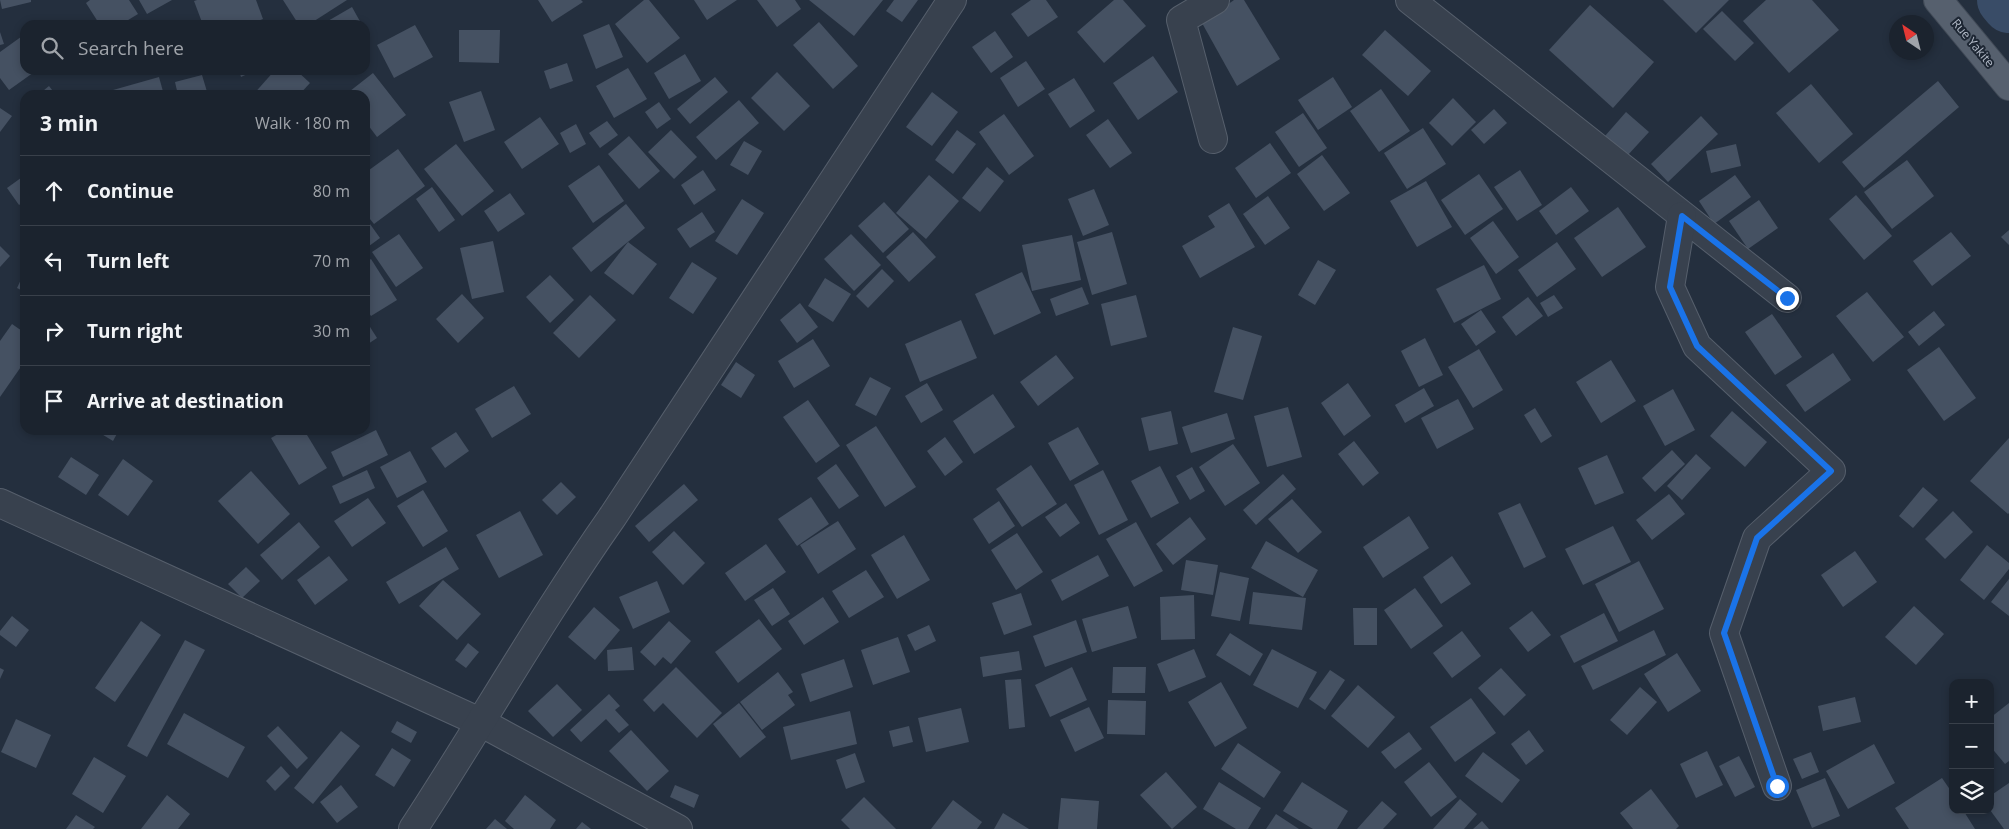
<!DOCTYPE html>
<html lang="en">
<head>
<meta charset="utf-8">
<style>
	:root { --surface:#1b232e; --page:#282f3a; --text:#f1f3f6; --muted:#a0a4aa; --line:#39404a }
	body { margin:0; font-family:"Open Sans",sans-serif; background:var(--page); color:var(--text) }
	.controls { position:absolute; right:15px; bottom:15px; display:grid; overflow:hidden; border-radius:10px; box-shadow:0 2px 8px #0003 }
	.controls button { width:45px; height:45px; display:grid; place-items:center; padding:0; border:0; border-bottom:1px solid var(--line); background:var(--surface); color:var(--text); font:25px sans-serif }
	.compass { position:absolute; left:1889px; top:15px; width:45px; height:45px; border-radius:50%; background:var(--surface); box-shadow:0 2px 8px #0003; rotate:325deg }
	.stop { position:absolute; width:15px; height:15px; margin:-11px; border:4px solid #1a73e8; border-radius:50%; background:#fff }
	.stop.end { background:#1a73e8; border-color:#fff; box-shadow:0 1px 5px #0008 }
	.list { margin:0; padding:0; list-style:none }
	h2 { display:flex; justify-content:space-between; align-items:center; height:65px; margin:0; padding:0 20px; font-size:21px }
	h2 small { font-size:16px; font-weight:400; color:var(--muted) }
	.list li { display:grid; grid-template-columns:32px 1fr auto; gap:15px; align-items:center; box-sizing:border-box; height:70px; padding:0 20px; border-top:1px solid var(--line) }
	.list b { display:block; font-size:19px; white-space:nowrap }
	.list em { font-size:16px; font-style:normal; color:var(--muted) }
	.icon { flex:none; width:28px; height:28px; fill:none; stroke:currentColor; stroke-width:2; stroke-linecap:round; stroke-linejoin:round }
	.map { position:relative; flex:none; width:2009px; height:829px; overflow:hidden }
	.search { position:absolute; background:var(--surface); box-shadow:0 2px 8px #0003; left:20px; top:20px; width:350px; height:55px; display:flex; align-items:center; gap:12px; box-sizing:border-box; padding:0 18px; border-radius:15px; color:var(--muted); font-size:19px }
	.panel { position:absolute; background:var(--surface); box-shadow:0 2px 8px #0003; left:20px; top:90px; width:350px; height:345px; border-radius:15px }
	.map>svg:first-child { display:block }
</style>
</head>
<body>
<div class="map">
<svg width="2009" height="829" viewBox="0 0 2009 829">
	<rect width="100%" height="100%" fill="#242f3e"/>
	<g fill="none" stroke-linecap="round" stroke-linejoin="round">
		<polyline stroke="#394c67" stroke-width="54" points="2004,0 2009,6"/>
	</g>
	<g fill="#455162">
		<polygon points="0,0 31,0 31,2 2,9"/>
		<polygon points="90,0 129,0 138,14 120,25 100,25 86,3"/>
		<polygon points="139,0 172,0 147,14"/>
		<polygon points="197,0 256,0 263,19 248,25 203,25 194,1"/>
		<polygon points="283,0 347,0 308,25 299,25"/>
		<polygon points="538,0 581,0 583,2 552,22"/>
		<polygon points="644,0 649,0 680,38 647,63 615,24"/>
		<polygon points="694,0 737,0 707,20"/>
		<polygon points="757,0 795,0 801,9 777,27"/>
		<polygon points="809,0 883,0 854,36"/>
		<polygon points="894,0 918,0 902,22 886,11"/>
		<polygon points="1031,0 1046,0 1058,17 1028,37 1011,14"/>
		<polygon points="1114,0 1123,0 1146,26 1104,63 1077,32"/>
		<polygon points="1234,0 1244,0 1280,59 1237,86 1202,23"/>
		<polygon points="1663,0 1729,0 1696,33"/>
		<polygon points="1766,0 1812,0 1839,30 1789,73 1743,21"/>
		<polygon points="1590,5 1654,62 1613,108 1549,50"/>
		<polygon points="352,7 362,25 321,25"/>
		<polygon points="1722,11 1754,43 1735,61 1703,29"/>
		<polygon points="192,21 193,25 181,25 180,24"/>
		<polygon points="819,22 858,66 833,89 793,45"/>
		<polygon points="609,24 623,57 596,69 583,35"/>
		<polygon points="415,25 433,57 394,78 377,45"/>
		<polygon points="459,30 500,30 499,63 459,62"/>
		<polygon points="1385,30 1431,71 1408,96 1362,55"/>
		<polygon points="995,31 1013,57 991,73 972,47"/>
		<polygon points="0,32 4,44 0,45"/>
		<polygon points="25,34 25,70 37,70 9,90 0,78 0,52"/>
		<polygon points="685,54 701,81 669,99 654,73"/>
		<polygon points="1153,56 1178,92 1138,120 1113,83"/>
		<polygon points="1026,61 1045,89 1018,107 1000,78"/>
		<polygon points="567,63 573,81 550,89 544,71"/>
		<polygon points="628,68 647,99 614,118 596,86"/>
		<polygon points="239,70 256,70 241,77"/>
		<polygon points="275,70 296,70 310,83 299,95 253,95"/>
		<polygon points="777,72 810,106 784,131 751,98"/>
		<polygon points="373,73 406,115 377,137 365,121 365,95 345,95"/>
		<polygon points="202,75 208,95 178,95 175,82"/>
		<polygon points="159,77 164,95 107,95 106,92"/>
		<polygon points="715,77 728,92 690,124 677,109"/>
		<polygon points="1333,77 1352,107 1318,130 1298,100"/>
		<polygon points="1074,78 1095,111 1070,128 1048,94"/>
		<polygon points="1938,81 1959,107 1864,188 1842,162"/>
		<polygon points="1811,84 1853,134 1819,163 1776,113"/>
		<polygon points="49,86 56,95 38,95"/>
		<polygon points="1381,89 1410,131 1379,152 1350,111"/>
		<polygon points="223,90 235,95 220,95"/>
		<polygon points="481,91 495,130 464,142 449,102"/>
		<polygon points="932,92 958,112 932,146 906,127"/>
		<polygon points="1453,98 1476,122 1452,146 1429,123"/>
		<polygon points="739,100 759,123 716,160 696,137"/>
		<polygon points="659,102 671,119 657,129 645,112"/>
		<polygon points="0,108 12,116 0,132"/>
		<polygon points="1494,109 1507,123 1484,144 1471,130"/>
		<polygon points="1626,112 1649,132 1627,156 1605,136"/>
		<polygon points="1303,113 1327,148 1299,167 1275,132"/>
		<polygon points="1004,114 1034,156 1009,175 979,132"/>
		<polygon points="1701,116 1718,134 1668,182 1651,164"/>
		<polygon points="540,117 559,144 522,169 504,142"/>
		<polygon points="1108,119 1132,153 1110,168 1086,135"/>
		<polygon points="607,121 618,135 600,148 589,133"/>
		<polygon points="576,124 586,144 570,153 560,133"/>
		<polygon points="1423,128 1446,164 1407,189 1384,153"/>
		<polygon points="671,130 697,157 674,179 648,152"/>
		<polygon points="957,130 976,144 953,174 935,160"/>
		<polygon points="629,136 660,171 639,189 608,154"/>
		<polygon points="744,141 762,151 748,175 730,165"/>
		<polygon points="1270,143 1291,173 1256,198 1235,168"/>
		<polygon points="456,144 494,191 462,216 424,169"/>
		<polygon points="1736,144 1741,166 1711,173 1706,151"/>
		<polygon points="398,149 425,186 374,224 365,213 365,173"/>
		<polygon points="1322,155 1350,193 1324,211 1297,174"/>
		<polygon points="1907,160 1934,196 1892,229 1864,192"/>
		<polygon points="599,165 624,201 593,223 568,186"/>
		<polygon points="987,167 1004,181 980,212 962,198"/>
		<polygon points="703,170 716,190 694,205 681,185"/>
		<polygon points="1520,170 1542,205 1517,221 1494,187"/>
		<polygon points="1479,174 1503,209 1465,235 1441,200"/>
		<polygon points="25,175 25,201 19,205 7,188"/>
		<polygon points="929,175 959,201 926,239 896,213"/>
		<polygon points="1735,175 1751,197 1714,224 1699,201"/>
		<polygon points="1426,181 1452,227 1417,247 1390,201"/>
		<polygon points="432,187 455,220 439,232 416,199"/>
		<polygon points="1571,187 1589,211 1556,235 1539,211"/>
		<polygon points="1094,189 1109,225 1083,236 1068,199"/>
		<polygon points="510,193 525,214 498,232 484,211"/>
		<polygon points="1856,195 1892,236 1864,260 1829,219"/>
		<polygon points="1268,196 1290,228 1265,245 1243,214"/>
		<polygon points="742,199 764,213 737,255 715,241"/>
		<polygon points="1759,200 1778,228 1748,249 1729,221"/>
		<polygon points="884,202 909,229 883,253 858,226"/>
		<polygon points="1229,203 1255,247 1200,278 1182,246 1215,227 1208,216"/>
		<polygon points="626,204 645,228 591,272 572,248"/>
		<polygon points="1618,207 1646,247 1602,277 1574,238"/>
		<polygon points="702,212 715,232 690,248 677,229"/>
		<polygon points="365,217 380,238 365,249"/>
		<polygon points="1493,221 1519,257 1496,274 1470,238"/>
		<polygon points="2009,230 2009,245 2001,237"/>
		<polygon points="913,232 936,257 909,282 886,257"/>
		<polygon points="1112,232 1127,284 1092,295 1077,242"/>
		<polygon points="1951,232 1971,256 1932,286 1913,261"/>
		<polygon points="399,234 423,268 396,287 372,252"/>
		<polygon points="851,234 881,265 854,291 824,259"/>
		<polygon points="1072,235 1081,280 1032,291 1022,245"/>
		<polygon points="493,241 504,292 472,299 460,248"/>
		<polygon points="628,242 657,264 633,295 604,273"/>
		<polygon points="1557,242 1576,269 1537,297 1518,270"/>
		<polygon points="0,246 10,256 0,267"/>
		<polygon points="371,259 397,300 371,316 365,307 365,263"/>
		<polygon points="1318,260 1336,270 1315,305 1298,295"/>
		<polygon points="692,262 717,278 693,314 669,298"/>
		<polygon points="1484,265 1501,299 1454,323 1436,289"/>
		<polygon points="882,269 894,281 868,308 856,296"/>
		<polygon points="25,271 25,292 17,288"/>
		<polygon points="1022,272 1041,313 994,335 975,294"/>
		<polygon points="550,275 574,300 550,323 526,297"/>
		<polygon points="825,278 851,294 833,322 808,306"/>
		<polygon points="1082,287 1089,304 1056,316 1050,299"/>
		<polygon points="1867,292 1904,337 1873,362 1836,316"/>
		<polygon points="462,294 484,318 458,343 436,319"/>
		<polygon points="590,295 616,320 579,358 553,333"/>
		<polygon points="1136,295 1147,337 1111,346 1101,304"/>
		<polygon points="1554,295 1563,308 1548,317 1540,303"/>
		<polygon points="1528,297 1543,316 1516,336 1502,317"/>
		<polygon points="800,303 818,327 797,343 780,320"/>
		<polygon points="1481,310 1496,332 1476,346 1461,324"/>
		<polygon points="1934,311 1945,325 1919,346 1908,332"/>
		<polygon points="1772,314 1802,357 1775,375 1745,332"/>
		<polygon points="365,319 377,338 365,346"/>
		<polygon points="961,320 977,358 920,382 905,344"/>
		<polygon points="12,324 25,333 25,361 0,397 0,341"/>
		<polygon points="1233,327 1262,336 1243,400 1214,392"/>
		<polygon points="1425,338 1443,375 1419,387 1401,351"/>
		<polygon points="813,339 830,366 794,388 778,361"/>
		<polygon points="1939,347 1976,398 1944,421 1907,370"/>
		<polygon points="1479,349 1503,390 1473,408 1448,367"/>
		<polygon points="1833,353 1851,380 1805,412 1786,385"/>
		<polygon points="1056,355 1074,378 1038,406 1020,382"/>
		<polygon points="1611,360 1636,401 1601,423 1576,382"/>
		<polygon points="736,362 755,375 741,398 721,385"/>
		<polygon points="870,377 891,388 876,416 855,405"/>
		<polygon points="927,383 943,410 921,423 905,396"/>
		<polygon points="1348,383 1371,416 1344,436 1321,403"/>
		<polygon points="514,386 531,414 492,438 475,409"/>
		<polygon points="1424,388 1434,406 1405,423 1395,405"/>
		<polygon points="1673,389 1695,430 1665,446 1643,406"/>
		<polygon points="993,394 1015,427 974,454 953,421"/>
		<polygon points="1458,399 1474,429 1437,449 1421,418"/>
		<polygon points="808,400 840,446 816,463 783,417"/>
		<polygon points="1288,407 1302,457 1267,467 1254,416"/>
		<polygon points="1535,408 1552,436 1541,443 1524,415"/>
		<polygon points="1171,411 1178,444 1149,451 1141,418"/>
		<polygon points="1732,411 1767,442 1745,467 1710,436"/>
		<polygon points="1227,413 1235,439 1191,453 1182,427"/>
		<polygon points="876,426 916,487 885,507 846,445"/>
		<polygon points="1078,427 1099,464 1070,481 1048,443"/>
		<polygon points="95,430 119,430 113,441"/>
		<polygon points="285,430 304,430 327,468 299,485 271,438"/>
		<polygon points="376,430 388,455 343,477 331,452"/>
		<polygon points="456,432 469,451 445,468 431,448"/>
		<polygon points="945,437 963,462 945,476 927,451"/>
		<polygon points="2009,438 2009,513 2008,514 1970,481"/>
		<polygon points="1354,441 1379,473 1363,486 1338,454"/>
		<polygon points="1233,444 1260,483 1225,506 1199,467"/>
		<polygon points="1672,450 1685,464 1655,492 1642,478"/>
		<polygon points="410,451 427,482 397,498 380,467"/>
		<polygon points="1696,454 1711,468 1682,500 1667,486"/>
		<polygon points="1607,455 1624,493 1595,505 1578,468"/>
		<polygon points="71,457 99,475 86,495 58,477"/>
		<polygon points="123,459 153,481 128,516 98,495"/>
		<polygon points="836,464 859,496 839,509 817,478"/>
		<polygon points="1031,465 1057,504 1022,527 996,489"/>
		<polygon points="1160,466 1179,503 1151,518 1131,481"/>
		<polygon points="1192,467 1205,491 1190,500 1176,476"/>
		<polygon points="367,470 375,488 340,504 332,486"/>
		<polygon points="1103,470 1128,520 1099,535 1074,485"/>
		<polygon points="251,471 290,514 258,544 218,501"/>
		<polygon points="1283,474 1296,489 1256,525 1243,510"/>
		<polygon points="561,482 576,497 557,515 542,500"/>
		<polygon points="684,484 698,500 649,542 635,526"/>
		<polygon points="1923,487 1938,500 1913,528 1899,516"/>
		<polygon points="423,490 448,531 423,547 397,506"/>
		<polygon points="1669,494 1685,514 1652,540 1636,520"/>
		<polygon points="811,497 829,524 797,546 778,519"/>
		<polygon points="368,498 386,523 352,547 334,521"/>
		<polygon points="1292,499 1322,532 1298,553 1268,519"/>
		<polygon points="999,501 1015,526 989,544 973,519"/>
		<polygon points="1066,503 1080,523 1060,537 1045,517"/>
		<polygon points="1520,503 1546,557 1524,568 1498,513"/>
		<polygon points="520,511 543,555 499,578 476,535"/>
		<polygon points="1953,511 1973,532 1945,559 1925,539"/>
		<polygon points="1409,516 1429,548 1383,578 1363,547"/>
		<polygon points="1190,517 1206,539 1173,565 1156,544"/>
		<polygon points="838,521 856,549 818,574 800,545"/>
		<polygon points="299,522 320,547 282,580 260,555"/>
		<polygon points="1136,522 1163,571 1134,587 1106,539"/>
		<polygon points="1613,526 1631,562 1583,585 1565,549"/>
		<polygon points="674,531 705,563 683,585 652,552"/>
		<polygon points="1017,533 1043,572 1016,590 991,550"/>
		<polygon points="904,535 930,580 897,599 871,555"/>
		<polygon points="1266,541 1318,570 1303,597 1251,568"/>
		<polygon points="766,544 786,572 745,601 725,573"/>
		<polygon points="1987,545 2009,563 2009,569 1984,600 1960,580"/>
		<polygon points="446,547 459,569 399,604 386,582"/>
		<polygon points="1855,551 1877,582 1843,607 1821,575"/>
		<polygon points="1098,555 1109,576 1062,601 1051,580"/>
		<polygon points="329,556 348,580 315,605 297,580"/>
		<polygon points="1452,556 1471,584 1441,604 1423,577"/>
		<polygon points="1186,560 1218,565 1213,595 1181,590"/>
		<polygon points="1639,561 1664,609 1619,632 1595,584"/>
		<polygon points="246,567 260,581 242,598 228,584"/>
		<polygon points="866,570 884,597 849,618 832,591"/>
		<polygon points="1220,572 1249,578 1240,621 1211,616"/>
		<polygon points="2009,579 2009,616 1991,602"/>
		<polygon points="443,580 481,614 457,640 419,606"/>
		<polygon points="657,581 670,612 633,629 619,597"/>
		<polygon points="773,588 790,614 772,626 754,600"/>
		<polygon points="1415,588 1443,626 1411,649 1384,610"/>
		<polygon points="1253,592 1306,598 1302,630 1249,624"/>
		<polygon points="1021,593 1032,625 1004,635 992,603"/>
		<polygon points="1194,595 1195,639 1161,640 1160,597"/>
		<polygon points="823,597 839,622 804,645 788,621"/>
		<polygon points="1128,606 1137,638 1092,652 1082,619"/>
		<polygon points="1914,606 1944,634 1916,665 1885,637"/>
		<polygon points="594,607 620,630 595,660 568,637"/>
		<polygon points="1353,608 1377,608 1377,645 1354,645"/>
		<polygon points="1532,611 1551,635 1528,652 1509,628"/>
		<polygon points="1604,613 1618,641 1574,663 1560,636"/>
		<polygon points="12,616 29,630 16,647 0,635 0,631"/>
		<polygon points="759,619 782,649 738,683 715,652"/>
		<polygon points="1076,620 1087,652 1045,667 1033,636"/>
		<polygon points="141,621 161,635 115,702 95,688"/>
		<polygon points="669,621 691,641 671,664 663,657 655,666 640,652"/>
		<polygon points="929,625 936,641 915,651 907,635"/>
		<polygon points="1654,630 1666,655 1593,690 1581,666"/>
		<polygon points="1462,631 1481,656 1452,678 1433,653"/>
		<polygon points="1230,633 1263,654 1250,676 1216,655"/>
		<polygon points="898,637 910,672 873,685 861,650"/>
		<polygon points="185,640 205,650 147,757 127,746"/>
		<polygon points="468,643 479,652 466,668 455,660"/>
		<polygon points="632,647 634,670 608,671 607,650"/>
		<polygon points="1194,649 1206,677 1169,692 1157,664"/>
		<polygon points="1272,649 1317,672 1298,708 1253,685"/>
		<polygon points="1019,651 1022,670 983,677 980,657"/>
		<polygon points="1677,653 1701,691 1668,712 1644,674"/>
		<polygon points="844,659 853,687 810,702 801,674"/>
		<polygon points="676,667 722,713 697,738 663,703 654,712 643,700"/>
		<polygon points="1072,667 1087,700 1050,717 1035,685"/>
		<polygon points="1113,667 1146,667 1145,693 1112,693"/>
		<polygon points="0,668 4,670 0,679"/>
		<polygon points="1501,668 1526,695 1504,716 1478,688"/>
		<polygon points="1330,670 1345,680 1325,710 1309,699"/>
		<polygon points="778,672 793,692 788,695 795,705 762,730 740,702"/>
		<polygon points="1021,679 1025,727 1009,729 1005,680"/>
		<polygon points="1221,682 1247,728 1215,747 1188,702"/>
		<polygon points="557,684 582,710 553,737 528,711"/>
		<polygon points="1358,685 1395,717 1368,748 1331,716"/>
		<polygon points="1640,687 1657,702 1627,735 1610,720"/>
		<polygon points="609,694 620,706 615,710 629,725 619,733 606,719 581,742 570,730"/>
		<polygon points="1855,697 1861,722 1823,731 1818,706"/>
		<polygon points="1471,698 1496,733 1455,762 1430,727"/>
		<polygon points="1108,700 1146,701 1145,735 1107,734"/>
		<polygon points="739,703 766,737 740,758 713,724"/>
		<polygon points="2009,703 2009,761 2005,764 1990,746 1990,718"/>
		<polygon points="1089,707 1104,738 1075,752 1060,720"/>
		<polygon points="961,708 969,742 926,752 918,718"/>
		<polygon points="850,711 857,744 791,760 783,727"/>
		<polygon points="184,713 245,747 228,778 167,744"/>
		<polygon points="16,719 51,735 36,768 1,752"/>
		<polygon points="397,721 417,732 411,743 391,732"/>
		<polygon points="278,726 308,758 297,769 267,736"/>
		<polygon points="909,726 913,742 893,747 889,731"/>
		<polygon points="631,730 669,771 647,791 609,751"/>
		<polygon points="1529,730 1544,751 1526,765 1511,744"/>
		<polygon points="341,731 360,746 313,804 294,788"/>
		<polygon points="1409,732 1422,749 1395,769 1381,752"/>
		<polygon points="1238,743 1281,772 1264,798 1221,769"/>
		<polygon points="1874,744 1895,783 1848,809 1826,771"/>
		<polygon points="392,748 411,760 394,787 375,775"/>
		<polygon points="1707,751 1723,785 1696,798 1680,764"/>
		<polygon points="1483,752 1520,780 1502,803 1465,776"/>
		<polygon points="1811,752 1819,772 1802,779 1793,759"/>
		<polygon points="855,753 865,782 846,789 836,760"/>
		<polygon points="1739,756 1755,787 1735,797 1719,766"/>
		<polygon points="94,757 126,776 103,813 72,794"/>
		<polygon points="1429,762 1457,797 1431,817 1404,782"/>
		<polygon points="281,766 290,776 275,791 266,781"/>
		<polygon points="1166,772 1197,807 1172,829 1140,795"/>
		<polygon points="1825,778 1840,816 1812,828 1796,790"/>
		<polygon points="1942,778 1953,794 1953,810 1963,810 1975,829 1909,829 1895,808"/>
		<polygon points="1219,782 1261,808 1248,829 1236,829 1203,809"/>
		<polygon points="1302,782 1348,811 1337,829 1313,829 1283,811"/>
		<polygon points="2009,783 2009,829 2004,829 1990,810 1990,796"/>
		<polygon points="341,785 358,807 337,823 320,802"/>
		<polygon points="675,785 699,795 694,808 670,797"/>
		<polygon points="1651,789 1679,826 1676,829 1633,829 1620,813"/>
		<polygon points="167,795 190,814 178,829 141,829"/>
		<polygon points="525,795 556,820 550,829 514,829 505,821"/>
		<polygon points="864,797 896,829 850,829 841,820"/>
		<polygon points="1061,798 1099,801 1097,829 1058,829"/>
		<polygon points="1460,799 1477,814 1464,829 1433,829"/>
		<polygon points="953,800 982,822 977,829 931,829"/>
		<polygon points="1382,801 1397,814 1383,829 1357,829"/>
		<polygon points="1003,813 1029,829 994,829"/>
		<polygon points="1276,814 1299,829 1266,829"/>
		<polygon points="76,815 95,827 93,829 66,829"/>
		<polygon points="495,819 507,829 486,829"/>
		<polygon points="1482,821 1489,829 1473,829"/>
		<polygon points="582,822 591,829 576,829"/>
	</g>
	<g fill="none" stroke-linecap="round" stroke-linejoin="round">
		<g stroke="#565f6c" stroke-width="30">
			<g id="minor">
				<polyline points="1410,0 1787,298"/>
				<polyline points="1213,139 1181,20 1215,0"/>
				<polyline points="1682,216 1670,287 1697,346 1831,471 1757,538 1724,633 1777,786"/>
				<polyline points="0,503 482,723 678,829"/>
				<path d="M413,829C481,725 542,617 613,516L952,0"/>
			</g>
		</g>
		<g stroke="#414a57" stroke-width="30">
			<polyline id="major" points="1938,0 2009,86"/>
		</g>
		<use href="#minor" stroke="#38414e" stroke-width="28"/>
		<use href="#major" stroke="#56606e" stroke-width="28"/>
	</g>
	<g fill="none" stroke-linecap="round" stroke-linejoin="round">
		<polyline stroke="#1a73e8" stroke-width="6" points="1777,786 1724,633 1757,538 1831,471 1697,346 1670,287 1682,216 1787,298"/>
	</g>
	<g text-anchor="middle" stroke-width="4" stroke-linejoin="round" paint-order="stroke">
		<g font-size="12" fill="#b4bcc9" stroke="#1d2633">
			<text transform="translate(1973 43) rotate(50)" y="4">Rue Yakite</text>
		</g>
	</g>
</svg>
<div class="controls">
<button>+</button>
<button>−</button>
<button><svg class="icon" aria-label="layers" viewBox="0 0 24 24"><path d="M12 4l9 5-9 5-9-5zM3 14l9 5 9-5"/></svg></button>
</div>
<svg class="compass" viewBox="-18 -18 36 36"><path d="M0-13l5 13h-10z" fill="#e53935"/><path d="M0 13l5-13h-10z" fill="#a0a4aa"/></svg>
<div class="stop" style="left:1777px;top:786px"></div>
<div class="stop end" style="left:1787px;top:298px"></div>
<div class="search"><svg class="icon" aria-label="search" viewBox="0 0 24 24"><circle cx="10" cy="10" r="6"/><path d="M15 15l6 6"/></svg>Search here</div>
<section class="panel">
<h2>3 min<small>Walk · 180 m</small></h2>
<ul class="list">
<li><svg class="icon" aria-label="ahead" viewBox="0 0 24 24"><path d="M12 20V5M6 11l6-6 6 6"/></svg><div><b>Continue</b></div><em>80 m</em></li>
<li><svg class="icon" aria-label="left" viewBox="0 0 24 24"><path d="M17 20v-9H6M10 6l-5 5 5 5"/></svg><div><b>Turn left</b></div><em>70 m</em></li>
<li><svg class="icon" aria-label="right" viewBox="0 0 24 24"><path d="M7 20v-9h11M14 6l5 5-5 5"/></svg><div><b>Turn right</b></div><em>30 m</em></li>
<li><svg class="icon" aria-label="arrive" viewBox="0 0 24 24"><path d="M6 21V4h12l-3 4 3 4H6"/></svg><div><b>Arrive at destination</b></div></li>
</ul>
</section>
</div>
</body>
</html>
